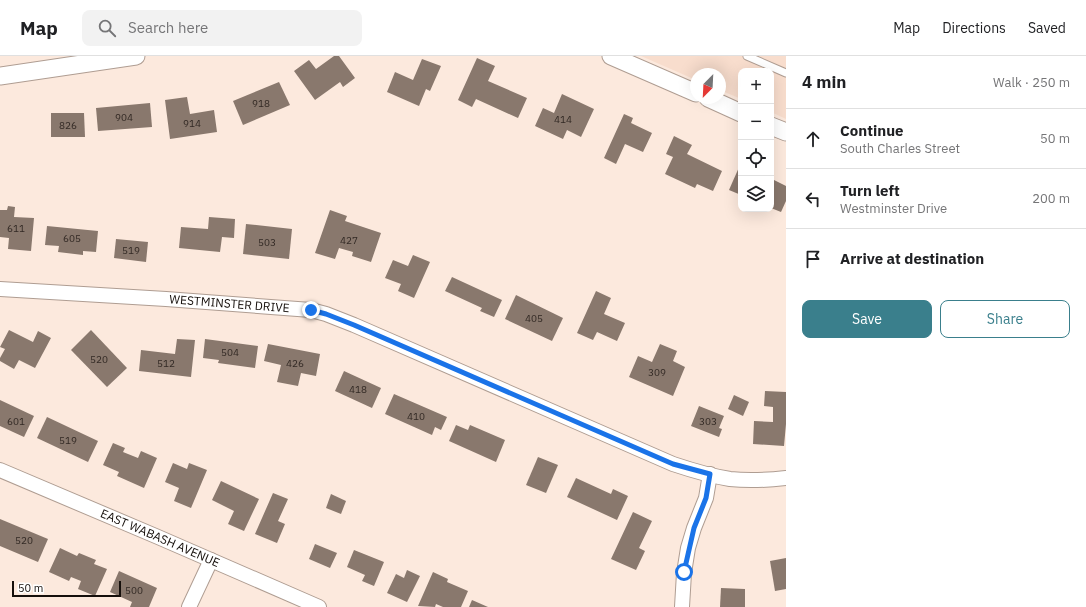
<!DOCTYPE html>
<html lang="en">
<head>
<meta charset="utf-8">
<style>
	:root { --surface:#fff; --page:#f2f2f2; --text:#202124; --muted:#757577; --line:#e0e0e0; --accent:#3a7f8c }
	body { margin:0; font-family:"IBM Plex Sans",sans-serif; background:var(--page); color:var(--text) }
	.controls { position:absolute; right:12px; top:12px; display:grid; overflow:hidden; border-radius:8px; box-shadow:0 4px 16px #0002 }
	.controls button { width:36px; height:36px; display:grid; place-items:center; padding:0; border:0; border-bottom:1px solid var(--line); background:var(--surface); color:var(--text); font:20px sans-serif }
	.compass { position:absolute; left:690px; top:12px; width:36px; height:36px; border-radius:50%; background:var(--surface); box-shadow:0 4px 16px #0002; rotate:204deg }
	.scale { position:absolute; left:12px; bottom:10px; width:109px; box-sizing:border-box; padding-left:4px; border:2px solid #150f0b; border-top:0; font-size:11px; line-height:14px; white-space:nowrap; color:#150f0b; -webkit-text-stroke:3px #fff; paint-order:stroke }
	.stop { position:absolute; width:12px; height:12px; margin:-9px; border:3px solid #1a73e8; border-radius:50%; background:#fff }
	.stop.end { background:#1a73e8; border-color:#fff; box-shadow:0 1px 4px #0008 }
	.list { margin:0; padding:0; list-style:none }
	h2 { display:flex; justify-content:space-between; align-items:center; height:52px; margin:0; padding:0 16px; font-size:17px }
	h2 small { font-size:13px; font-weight:400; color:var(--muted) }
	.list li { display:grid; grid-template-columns:26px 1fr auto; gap:12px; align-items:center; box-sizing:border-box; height:60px; padding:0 16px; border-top:1px solid var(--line) }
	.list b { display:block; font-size:15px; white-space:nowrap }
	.list p { margin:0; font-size:13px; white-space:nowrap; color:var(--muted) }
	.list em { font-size:13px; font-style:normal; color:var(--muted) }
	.actions { display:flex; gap:8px; padding:12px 16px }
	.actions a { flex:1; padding:9px 0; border:1px solid var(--accent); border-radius:8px; text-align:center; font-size:14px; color:var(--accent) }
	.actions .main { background:var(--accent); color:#fff }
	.icon { flex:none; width:22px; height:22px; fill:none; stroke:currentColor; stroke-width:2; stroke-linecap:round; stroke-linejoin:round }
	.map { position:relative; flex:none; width:786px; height:551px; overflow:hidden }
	header { display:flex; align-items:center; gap:24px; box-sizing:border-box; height:56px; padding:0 20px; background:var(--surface); border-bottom:1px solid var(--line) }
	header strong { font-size:19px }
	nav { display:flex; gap:22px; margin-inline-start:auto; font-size:14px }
	.search { width:280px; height:36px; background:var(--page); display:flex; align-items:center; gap:10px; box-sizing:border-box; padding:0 14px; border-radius:8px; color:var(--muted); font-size:15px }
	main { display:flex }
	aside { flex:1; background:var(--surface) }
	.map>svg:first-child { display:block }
</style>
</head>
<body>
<header>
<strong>Map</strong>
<div class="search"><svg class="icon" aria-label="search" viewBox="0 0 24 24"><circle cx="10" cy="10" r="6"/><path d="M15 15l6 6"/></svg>Search here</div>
<nav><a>Map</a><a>Directions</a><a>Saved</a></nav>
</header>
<main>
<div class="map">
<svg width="786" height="551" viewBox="0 0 786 551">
	<rect width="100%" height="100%" fill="#fce9dd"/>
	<polygon fill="#f8ddcd" points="641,0 786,0 786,63 771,56 771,15 741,15 741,43 720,34 720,18 696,18 696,24"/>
	<g fill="#89786d">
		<polygon points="334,0 339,0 355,22 343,31 340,26 315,44 294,15 309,4 316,13"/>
		<polygon points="477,2 495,10 488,25 527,42 518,62 476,43 472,51 458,44"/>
		<polygon points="422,3 441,10 430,35 426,33 419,50 387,36 395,16 413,24"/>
		<polygon points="279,26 290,49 243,69 233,45"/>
		<polygon points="562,38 594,53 581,81 567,74 563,83 535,70 543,52 554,57"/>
		<polygon points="187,41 190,58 214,54 217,76 170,83 165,44"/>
		<polygon points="150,47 152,71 98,75 96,52"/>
		<polygon points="51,57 84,57 85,81 51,81"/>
		<polygon points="624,58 633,62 631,67 652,77 643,96 625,88 616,108 604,102"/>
		<polygon points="674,80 692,89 687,98 722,115 713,135 697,128 695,132 665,118 673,101 666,98"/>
		<polygon points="740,109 741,109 741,139 729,134"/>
		<polygon points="772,123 786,130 786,145 781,156 771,152"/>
		<polygon points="8,150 15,151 14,161 34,162 31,195 8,193 9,182 0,181 0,154 7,154"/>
		<polygon points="330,154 347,160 345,165 381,177 371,206 352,200 353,196 339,192 335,203 315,197"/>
		<polygon points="209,161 235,163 234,182 222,181 220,196 179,192 181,171 208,173"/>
		<polygon points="246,168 292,173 289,203 243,198"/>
		<polygon points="47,170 98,175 96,196 83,195 83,199 58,196 59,190 45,189"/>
		<polygon points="116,183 148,186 146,206 114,202"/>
		<polygon points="413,199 430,206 414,242 398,235 401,228 385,222 393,204 408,210"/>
		<polygon points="452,221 502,244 494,261 480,255 482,252 445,235"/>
		<polygon points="596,235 611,242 604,258 625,267 617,285 597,276 593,284 577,277"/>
		<polygon points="516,239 563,262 552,285 505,263"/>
		<polygon points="9,274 33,286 38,275 51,282 35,312 19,304 14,313 0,305 0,302 5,293 0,291"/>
		<polygon points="91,274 127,312 107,331 71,294"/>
		<polygon points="177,283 195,284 191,321 139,315 141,294 175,298"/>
		<polygon points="205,283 258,290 255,312 218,307 219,304 203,302"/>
		<polygon points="268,288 320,298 316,320 301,317 298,330 277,326 281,309 264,305"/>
		<polygon points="660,288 677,295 673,305 685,311 673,340 629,321 638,300 652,306"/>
		<polygon points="344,315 381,332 372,352 335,335"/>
		<polygon points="765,335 786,336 786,368 784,390 753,388 754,365 773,366 773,351 764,350"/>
		<polygon points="394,338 447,361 441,374 435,371 432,379 385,358"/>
		<polygon points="734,339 749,346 743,360 728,353"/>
		<polygon points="0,344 34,360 24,381 0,370"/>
		<polygon points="699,350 724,360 719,372 722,373 719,381 691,370"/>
		<polygon points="47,361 98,385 88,406 37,382"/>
		<polygon points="456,369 468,374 470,369 505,384 496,406 449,385"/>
		<polygon points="113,387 125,392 123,396 138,402 141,395 157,402 144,432 117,420 119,416 103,409"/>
		<polygon points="538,401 558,409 546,437 526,429"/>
		<polygon points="173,407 187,413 189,407 207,414 191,452 174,445 179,432 165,426"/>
		<polygon points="576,422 611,438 613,433 628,440 617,464 567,441"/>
		<polygon points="221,425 259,443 244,475 228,468 234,455 212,444"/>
		<polygon points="273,437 288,443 278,465 285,468 277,487 255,478"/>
		<polygon points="331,438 346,445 341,458 326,452"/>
		<polygon points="633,456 652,465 639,492 645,495 636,514 611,503"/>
		<polygon points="0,463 48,483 38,506 0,490"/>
		<polygon points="315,488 337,497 330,512 309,503"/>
		<polygon points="60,492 77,500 79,497 96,504 94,508 107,513 95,540 78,533 81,525 71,521 69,525 49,516"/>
		<polygon points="354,494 384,506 374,530 362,525 365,519 347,511"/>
		<polygon points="786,502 786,533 775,535 770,505"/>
		<polygon points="407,514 420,520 407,546 387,537 396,518 404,522"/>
		<polygon points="119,515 157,532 149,551 130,551 132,546 110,536"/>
		<polygon points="433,516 448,523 447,526 468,535 461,551 443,551 436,548 435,551 418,550"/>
		<polygon points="721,532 745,533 745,551 720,551"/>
		<polygon points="472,544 488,551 469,551"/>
	</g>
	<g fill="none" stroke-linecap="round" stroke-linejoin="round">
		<g stroke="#af9d92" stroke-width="9">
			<polyline id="service" points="747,0 786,17"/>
		</g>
		<g stroke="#af9d92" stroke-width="16">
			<g id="minor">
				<path id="s1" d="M0,233L166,243L311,254L326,258L354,269L673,408C691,414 711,420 730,423C748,425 768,424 786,422"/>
				<path id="s2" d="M0,414L158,481L319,551"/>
				<polyline points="189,551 211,504"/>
				<polyline points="682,551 684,517 688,492 694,472 706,442 710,418"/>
			</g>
		</g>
		<g stroke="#af9d92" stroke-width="19">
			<g id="tertiary">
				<polyline points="611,0 696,37"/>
				<polyline points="0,20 136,0"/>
				<polyline points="708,42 741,57"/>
				<polyline points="771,70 786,76"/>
			</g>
		</g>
		<use href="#service" stroke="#fff" stroke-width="7"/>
		<use href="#minor" stroke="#fff" stroke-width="14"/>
		<use href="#tertiary" stroke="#fff" stroke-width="17"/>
	</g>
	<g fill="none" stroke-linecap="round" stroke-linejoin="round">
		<polyline stroke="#1a73e8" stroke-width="5" points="311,254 326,258 354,269 673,408 710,418 706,442 694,472 684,516"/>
	</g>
	<g text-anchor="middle" stroke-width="3" stroke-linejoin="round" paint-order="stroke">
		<g font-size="10" fill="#322924">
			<text x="261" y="51">918</text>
			<text x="124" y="65">904</text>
			<text x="563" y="67">414</text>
			<text x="192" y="71">914</text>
			<text x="68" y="73">826</text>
			<text x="16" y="176">611</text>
			<text x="72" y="186">605</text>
			<text x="349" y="188">427</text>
			<text x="267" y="190">503</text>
			<text x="131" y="198">519</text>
			<text x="534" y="266">405</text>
			<text x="230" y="300">504</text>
			<text x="99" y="307">520</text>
			<text x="166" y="311">512</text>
			<text x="295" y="311">426</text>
			<text x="657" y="320">309</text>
			<text x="358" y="337">418</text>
			<text x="416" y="364">410</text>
			<text x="16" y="369">601</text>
			<text x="708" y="369">303</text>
			<text x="68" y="388">519</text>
			<text x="24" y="488">520</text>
			<text x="134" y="538">500</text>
		</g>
		<g font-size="12" fill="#150f0b" stroke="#fff">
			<text dy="4" stroke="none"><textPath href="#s1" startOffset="230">WESTMINSTER DRIVE</textPath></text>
			<text dy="4" stroke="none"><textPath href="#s2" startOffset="174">EAST WABASH AVENUE</textPath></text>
		</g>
	</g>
</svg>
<div class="controls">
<button>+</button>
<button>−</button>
<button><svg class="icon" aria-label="locate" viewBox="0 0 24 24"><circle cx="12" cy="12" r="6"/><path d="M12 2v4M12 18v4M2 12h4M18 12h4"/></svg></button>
<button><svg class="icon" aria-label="layers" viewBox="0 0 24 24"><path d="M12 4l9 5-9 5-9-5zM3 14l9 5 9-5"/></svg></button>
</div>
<svg class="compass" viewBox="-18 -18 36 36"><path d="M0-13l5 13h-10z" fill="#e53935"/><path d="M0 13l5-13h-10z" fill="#757577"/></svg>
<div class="scale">50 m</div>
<div class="stop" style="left:684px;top:516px"></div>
<div class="stop end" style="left:311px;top:254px"></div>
</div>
<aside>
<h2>4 min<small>Walk · 250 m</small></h2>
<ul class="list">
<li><svg class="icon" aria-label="ahead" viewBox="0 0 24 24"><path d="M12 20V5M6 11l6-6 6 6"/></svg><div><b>Continue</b><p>South Charles Street</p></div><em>50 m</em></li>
<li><svg class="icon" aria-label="left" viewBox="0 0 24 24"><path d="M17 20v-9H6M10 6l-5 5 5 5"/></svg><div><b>Turn left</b><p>Westminster Drive</p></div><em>200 m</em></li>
<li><svg class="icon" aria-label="arrive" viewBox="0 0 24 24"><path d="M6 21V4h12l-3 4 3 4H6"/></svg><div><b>Arrive at destination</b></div></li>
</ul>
<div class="actions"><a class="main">Save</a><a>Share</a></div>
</aside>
</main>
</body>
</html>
